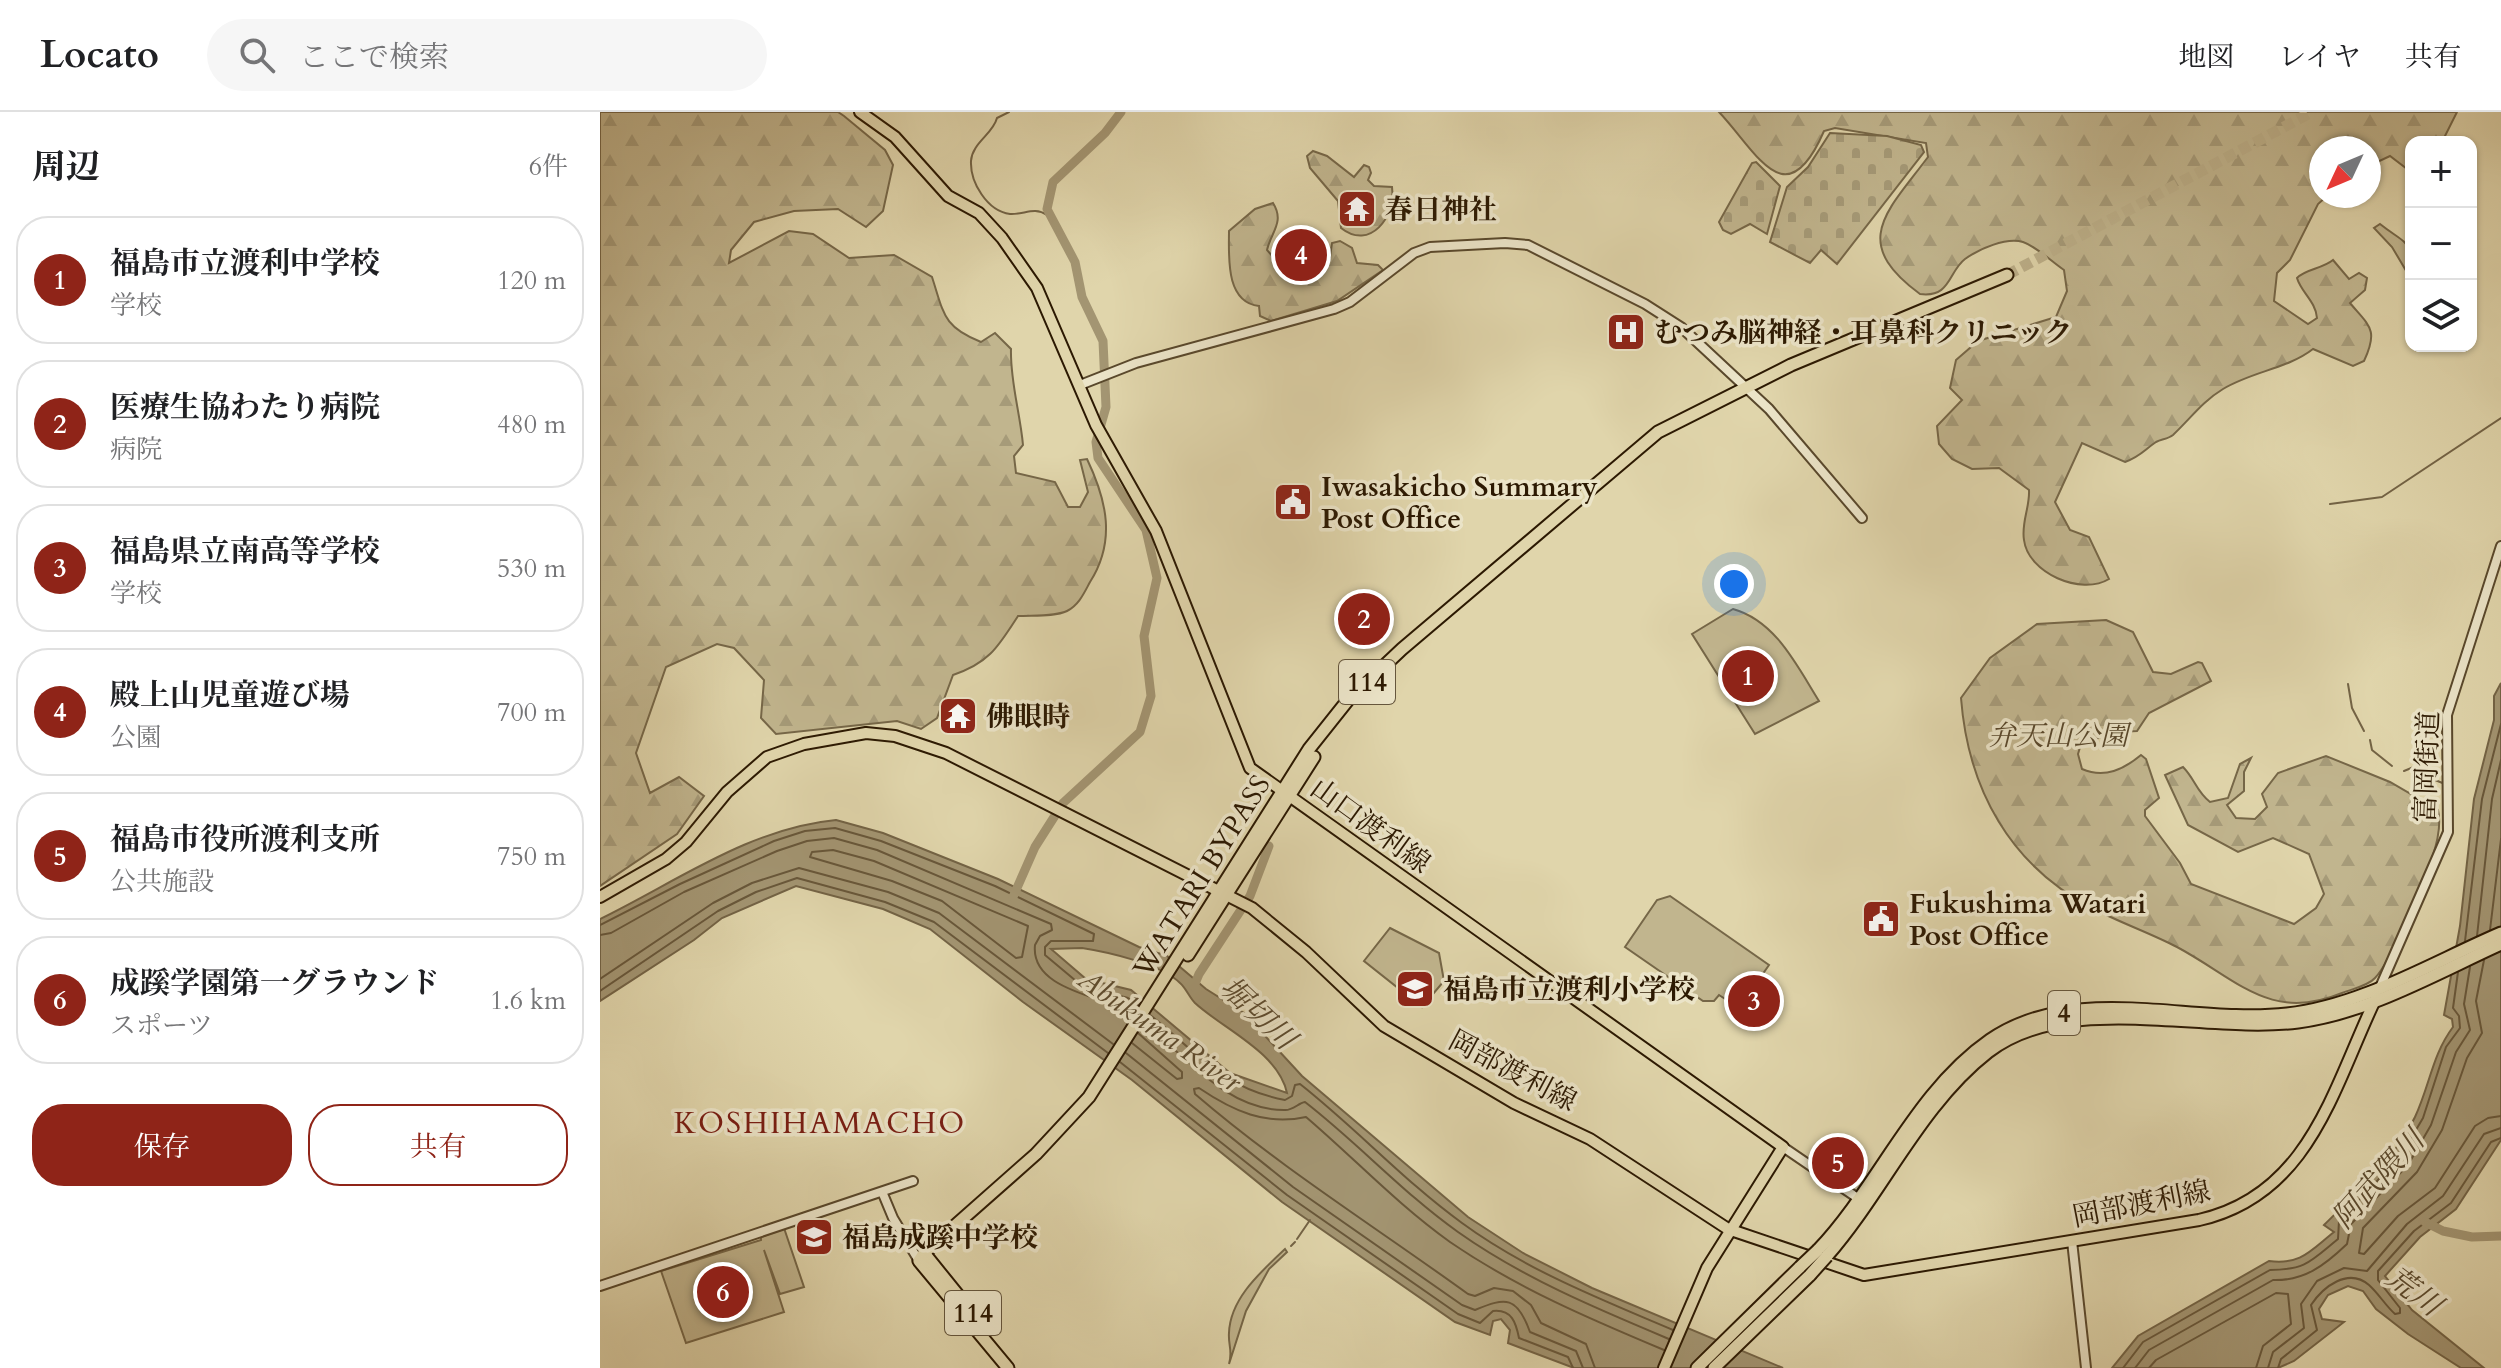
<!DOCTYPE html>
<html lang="ja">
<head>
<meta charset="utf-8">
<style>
	:root { --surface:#fff; --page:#f6f6f6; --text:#202124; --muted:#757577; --line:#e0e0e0; --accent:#8f2418 }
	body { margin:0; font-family:Cardo,"Noto Serif JP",serif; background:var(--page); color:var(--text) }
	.controls { position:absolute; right:24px; top:24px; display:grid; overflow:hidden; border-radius:16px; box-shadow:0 2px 6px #0004 }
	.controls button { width:72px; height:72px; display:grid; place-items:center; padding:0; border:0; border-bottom:2px solid var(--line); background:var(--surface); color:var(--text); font:40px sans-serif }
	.compass { position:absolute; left:1709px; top:24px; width:72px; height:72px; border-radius:50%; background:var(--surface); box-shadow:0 2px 6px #0004; rotate:226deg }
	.you { position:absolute; left:1134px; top:472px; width:28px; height:28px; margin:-20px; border:6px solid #fff; border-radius:50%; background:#1a73e8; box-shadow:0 0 0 12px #1a73e833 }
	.badge { display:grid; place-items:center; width:52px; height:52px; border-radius:50%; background:var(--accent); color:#fff; font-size:26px; font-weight:700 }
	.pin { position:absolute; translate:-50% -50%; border:4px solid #fff; box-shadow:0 2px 8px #0006 }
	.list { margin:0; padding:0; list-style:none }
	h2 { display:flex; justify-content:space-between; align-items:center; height:104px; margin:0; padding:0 32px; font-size:34px }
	h2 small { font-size:26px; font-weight:400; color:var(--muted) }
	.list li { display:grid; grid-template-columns:52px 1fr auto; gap:24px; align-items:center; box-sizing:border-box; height:128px; margin:0 16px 16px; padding:0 16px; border:2px solid var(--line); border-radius:32px }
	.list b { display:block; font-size:30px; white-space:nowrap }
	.list p { margin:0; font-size:26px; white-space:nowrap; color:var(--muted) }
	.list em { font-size:26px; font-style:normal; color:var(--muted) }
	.actions { display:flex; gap:16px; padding:24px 32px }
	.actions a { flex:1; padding:18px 0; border:2px solid var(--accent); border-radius:32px; text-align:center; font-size:28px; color:var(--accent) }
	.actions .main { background:var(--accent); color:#fff }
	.icon { flex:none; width:44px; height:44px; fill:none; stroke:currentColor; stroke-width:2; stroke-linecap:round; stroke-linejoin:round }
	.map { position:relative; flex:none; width:1901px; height:1256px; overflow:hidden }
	header { display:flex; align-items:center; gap:48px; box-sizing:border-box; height:112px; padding:0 40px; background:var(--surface); border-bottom:2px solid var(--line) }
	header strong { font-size:38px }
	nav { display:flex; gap:44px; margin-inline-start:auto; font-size:28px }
	.search { width:560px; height:72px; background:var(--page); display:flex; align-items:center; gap:20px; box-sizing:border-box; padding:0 28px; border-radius:44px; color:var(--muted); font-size:30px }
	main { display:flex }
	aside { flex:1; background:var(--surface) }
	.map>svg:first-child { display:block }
</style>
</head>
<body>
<header>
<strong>Locato</strong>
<div class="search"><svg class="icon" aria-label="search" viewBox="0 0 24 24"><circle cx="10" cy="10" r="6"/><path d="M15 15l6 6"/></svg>ここで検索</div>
<nav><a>地図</a><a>レイヤ</a><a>共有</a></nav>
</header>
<main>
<aside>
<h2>周辺<small>6件</small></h2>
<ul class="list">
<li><span class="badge">1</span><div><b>福島市立渡利中学校</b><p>学校</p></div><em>120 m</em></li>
<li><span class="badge">2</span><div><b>医療生協わたり病院</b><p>病院</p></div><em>480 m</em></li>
<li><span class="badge">3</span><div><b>福島県立南高等学校</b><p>学校</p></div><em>530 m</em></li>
<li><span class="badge">4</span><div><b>殿上山児童遊び場</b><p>公園</p></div><em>700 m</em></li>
<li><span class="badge">5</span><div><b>福島市役所渡利支所</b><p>公共施設</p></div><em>750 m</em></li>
<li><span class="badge">6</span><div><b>成蹊学園第一グラウンド</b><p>スポーツ</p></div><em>1.6 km</em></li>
</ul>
<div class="actions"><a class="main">保存</a><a>共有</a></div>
</aside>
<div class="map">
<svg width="1901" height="1256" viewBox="0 0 1901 1256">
	<defs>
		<pattern id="forest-firs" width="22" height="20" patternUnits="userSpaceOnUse" patternTransform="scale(2)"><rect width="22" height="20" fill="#c1b58e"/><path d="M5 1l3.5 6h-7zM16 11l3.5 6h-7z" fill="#a69b79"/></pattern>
		<pattern id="cemetery-stones" width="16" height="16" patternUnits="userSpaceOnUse" patternTransform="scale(2)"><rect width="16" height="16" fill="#c1b58e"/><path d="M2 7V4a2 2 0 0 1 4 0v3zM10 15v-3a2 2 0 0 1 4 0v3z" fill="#a69b79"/></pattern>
	</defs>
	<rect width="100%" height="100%" fill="#e0d5ab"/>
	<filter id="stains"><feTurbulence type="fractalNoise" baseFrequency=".0025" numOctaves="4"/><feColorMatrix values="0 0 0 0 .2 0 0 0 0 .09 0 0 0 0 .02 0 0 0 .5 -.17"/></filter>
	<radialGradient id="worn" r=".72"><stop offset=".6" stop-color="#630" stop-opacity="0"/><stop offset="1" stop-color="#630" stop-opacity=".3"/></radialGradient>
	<g fill="#c1b58e" stroke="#766748" stroke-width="2">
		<path d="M1133,497C1176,509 1197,554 1219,589L1155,622L1092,522Z"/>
		<polygon points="1070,784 1169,853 1139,896 1119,883 1114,889 1103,889 1025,835 1057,788"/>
		<polygon points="790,816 839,841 844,869 822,895 764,849"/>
		<polygon points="184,1116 204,1175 180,1182 164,1138 184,1200 86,1231 61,1159 161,1128 161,1125"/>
		<path d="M685,1137L687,1140L669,1157L646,1199L629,1252C633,1239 628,1233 629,1221C630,1186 662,1159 685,1137Z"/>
	</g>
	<g fill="url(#forest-firs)" stroke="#766748" stroke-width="2">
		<path d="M0,0H238L244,4L285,38L293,53L283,99L266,115L238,97L194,99L154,110L131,138L129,151L189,119L213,122L249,146L294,143L332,165C344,202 343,215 381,230L395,221L411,237C410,269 420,300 423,333L414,344L416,361L455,370L468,395H480L488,380L480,348L487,347C507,389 516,429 490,470C484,481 479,493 467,499C455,505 432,503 418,504C398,535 389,551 353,563L337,606L321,617L297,609L176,622L161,606L164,568L134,536L117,532L66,555L36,641L50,681L79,665L104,684L77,722L0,774Z"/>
		<path d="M1119,0H1857L1842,30H1811V60L1790,44L1769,54V36H1721V84H1727L1718,92L1690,148L1677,161L1674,189L1708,212L1717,206C1716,190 1701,180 1697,166C1705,157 1722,157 1733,148L1749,167L1759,161L1767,166L1765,178L1750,191C1769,214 1779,217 1764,249L1753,254L1713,237C1687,257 1653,259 1623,277C1603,289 1590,307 1573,323C1568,327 1562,327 1556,330C1544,338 1541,344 1525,350L1482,331L1455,390L1470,418L1489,425L1509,467C1481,484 1428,461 1424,428C1421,411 1430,395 1429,378L1399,356L1372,357L1352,347L1339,332L1337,314L1362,288L1350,276L1356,248L1378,229L1456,205L1467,179L1464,158C1452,150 1437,135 1423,130C1406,125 1379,137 1365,147C1348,160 1351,186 1320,182C1249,130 1287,100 1328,45L1326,31L1235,16L1224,19C1186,107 1157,40 1119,0Z"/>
		<path d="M713,39L727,44L754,65L764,53L769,55L771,61L768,68L774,74L792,75C796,105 770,139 741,116L738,89L710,56L707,44Z"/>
		<path d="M673,91C685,110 671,120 667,138L674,146L730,145L732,131L740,129L752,136L757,151L778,153L783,158L737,189L671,209L660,204L659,194C625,190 629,144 629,119L655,97Z"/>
		<path d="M1780,112C1809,135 1811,125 1811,167L1792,135L1774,116Z"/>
		<path d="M1506,508L1533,520L1553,560L1571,562L1598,550L1602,551L1611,569L1549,601L1537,619L1516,620L1481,632L1478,642L1482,657C1505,667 1524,657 1541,643L1546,647L1559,686L1545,698V704L1580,751L1591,772L1694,812L1716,796L1724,782L1709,742L1673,726L1638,740L1588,713L1565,663L1583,655C1595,667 1596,679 1610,690L1628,686L1640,652L1651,646L1644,660V679L1627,693L1636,706L1655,707L1667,695L1662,682L1678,661L1726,644L1790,670L1838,698C1845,728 1821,773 1808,801C1798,820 1790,850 1775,866C1768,874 1752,877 1742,881C1670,911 1637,867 1577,835C1550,821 1521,811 1494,797C1410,754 1368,677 1361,586L1390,546L1437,512Z"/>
	</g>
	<g fill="url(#cemetery-stones)" stroke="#766748" stroke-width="2">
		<polygon points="1230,21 1287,24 1321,33 1324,40 1237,152 1221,138 1210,151 1170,130 1187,75 1208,55"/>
		<polygon points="1156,50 1180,74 1167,122 1150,112 1131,122 1123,118 1119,110 1152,51"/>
	</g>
	<g fill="#a39572" stroke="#736345" stroke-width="2" fill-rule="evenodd">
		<path d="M1901,571V1028L1856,1097L1820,1125L1785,1164L1812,1198L1884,1256H1861L1808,1222L1776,1197L1763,1179L1748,1174L1728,1183L1719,1197L1722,1207L1744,1210L1694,1249L1678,1256H1512L1538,1224L1669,1149C1701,1153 1710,1139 1734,1120L1724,1113C1757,1080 1795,1047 1815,1005C1830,973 1832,943 1853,915L1852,907L1844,903L1860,814L1874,687L1894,608V584Z"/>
		<path d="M236,708L283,721L398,767L539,835L567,844L606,877L644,901L702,964L868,1105L923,1141L992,1176L1183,1256H974L908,1231L910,1218L901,1207L893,1209L890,1223L855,1210L682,1090L532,968L423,890L330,817L283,797L196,774L122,806L94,828L0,889V807C76,770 150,716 236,708ZM482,836C508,840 561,852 580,871C586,876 589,885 595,891C623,917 678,940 687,981L630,961L531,878L486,867L451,837Z"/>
	</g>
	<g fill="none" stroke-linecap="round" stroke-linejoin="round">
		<g stroke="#68573a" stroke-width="2">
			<polygon points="233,738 274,749 428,814 422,845 416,846 342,789 292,769 210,745 212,740"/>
			<polyline points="0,813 80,772 174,729 205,719 235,716 281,729 395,774 494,822 493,829 451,829 445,835 445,843 482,874 528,886 538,893"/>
			<polyline points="1890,818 1901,727"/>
			<path d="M0,823L11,821L84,780L177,739L207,729L234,726L277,738L451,812L452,818L440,824L435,833C430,880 510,885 533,902"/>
			<polyline points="1877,824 1892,687 1901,648"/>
			<polyline points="1865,829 1882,687 1901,612"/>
			<polyline points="1884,848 1876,889 1882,921 1867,946 1842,1018 1817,1060 1763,1116 1759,1141 1764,1142 1798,1104 1835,1076 1875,1014 1888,1006 1901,1004"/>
			<polyline points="0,867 113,791 152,771 199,756 288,780 339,801 513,932"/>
			<polyline points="0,879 118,799 156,780 197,766 285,790 334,810 508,941"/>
			<path d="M550,903C597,940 622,976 685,988L692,984L695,973L700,972C756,1016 804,1069 862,1111C926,1158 1000,1187 1073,1218"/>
			<path d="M544,911C586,944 626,998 684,998C693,999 698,991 705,990C758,1031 803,1081 858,1120C923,1166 995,1196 1069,1227"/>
			<polyline points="532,931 577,967 582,966 582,960 538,921"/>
			<path d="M526,941L693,1075L862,1193L875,1198C906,1185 917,1184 930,1220L976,1239L983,1256"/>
			<path d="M520,950L687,1083L858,1202L880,1211L893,1199C912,1197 916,1211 919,1226L968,1245L973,1256"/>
			<path d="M995,1256L986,1232L941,1211L931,1193L913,1179L894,1176L875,1184L868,1182C777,1116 681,1056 595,982L594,977L599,976C633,999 666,1014 706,1005C754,1046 798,1093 850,1130C917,1176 990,1207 1064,1238"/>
			<path d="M1523,1256L1543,1230L1670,1158C1706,1158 1711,1149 1738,1127L1739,1109L1800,1045L1823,1006L1846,935L1860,916L1859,904L1853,896L1858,860"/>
			<path d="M1535,1256L1549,1238L1673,1168C1704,1169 1724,1154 1747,1132L1751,1112L1808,1053L1831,1013L1856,940L1870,918L1864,892L1870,855"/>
			<polyline points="1549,1256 1556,1248 1676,1181 1688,1182 1691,1212 1663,1234 1656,1256"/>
			<polyline points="1668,1256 1673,1240 1704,1216 1701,1192 1717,1169 1744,1156 1767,1159 1807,1112 1843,1084 1884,1022 1901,1016"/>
			<path d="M1678,1256L1681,1247L1717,1218L1711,1193C1723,1175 1748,1155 1769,1173C1779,1182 1785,1193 1795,1202L1800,1201V1196L1778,1168V1159L1814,1119L1851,1091L1891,1030L1901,1026"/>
		</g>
		<g stroke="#736345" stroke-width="2">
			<path d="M409,0L397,6C393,22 372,31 371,49C370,70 387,99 410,102C424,103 434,94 447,103"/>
			<polyline points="1730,392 1782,385 1901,306"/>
			<polyline points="1748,572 1752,596 1764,619"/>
			<polyline points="1770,628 1772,638 1792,654"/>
			<polyline points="1804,659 1821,652 1835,668 1845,672"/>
			<polyline points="697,1127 710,1108"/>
			<polyline points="691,1134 695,1130"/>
		</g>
		<g stroke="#a39572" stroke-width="9">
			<polyline points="413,785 435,735 463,691 540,620 551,584 544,524 557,466 546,418 498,346 496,330 506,295 503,229 482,185 475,150 447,97 453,70 505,21 521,0"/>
			<polyline points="597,878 594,874 599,862 650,784 669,734"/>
			<polyline points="1825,1110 1843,1119 1872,1125 1901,1124"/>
		</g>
		<polyline stroke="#bcaf89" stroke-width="11" stroke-dasharray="11 5.5" stroke-linecap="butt" points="1407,163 1712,0"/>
		<g stroke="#59482c" stroke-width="12">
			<g id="minor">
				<polyline points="480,273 536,251 734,197 750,190 814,141 830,135 905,131 928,133 1045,192 1081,215 1169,297 1262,406"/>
				<polyline points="1781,873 1848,720 1847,603 1901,434"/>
				<polyline points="1183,1035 1262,1089"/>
				<polyline points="283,1082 293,1106 319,1149"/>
				<polyline points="1472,1129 1486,1256"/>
				<polyline points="0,1174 313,1069"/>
			</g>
		</g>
		<g stroke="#2c1902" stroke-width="14">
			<g id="major">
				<polyline points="260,0 295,25 348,84 379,101 402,126 437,176 496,313 556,419 650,656 1183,1035 1107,1156 1064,1256"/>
				<path d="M0,785L66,747L86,730L127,680L167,645L204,632L266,621L295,624L346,641L652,796L706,840L784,914L914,991L990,1027L1128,1117L1264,1163L1599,1108C1710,1083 1733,976 1776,886"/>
			</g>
		</g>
		<g stroke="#2c1902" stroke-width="15">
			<g id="highway">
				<polyline points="588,843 714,645"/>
				<path d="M1218,1138C1279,1074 1315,980 1390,928C1476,869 1591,913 1687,902C1761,894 1833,850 1901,821"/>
				<polyline points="324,1141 366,1193"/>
				<path d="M1227,1144C1283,1080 1320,993 1388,940C1469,878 1603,922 1698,910C1768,901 1837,861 1901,832"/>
				<polyline points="408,1256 319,1149 324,1141 436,1042 489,985 709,637 748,588 802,537 1058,320 1191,253 1407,163"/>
				<polyline points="1097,1256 1200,1155"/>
				<polyline points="1114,1256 1210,1163"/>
			</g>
		</g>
		<use href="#minor" stroke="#ebe4c8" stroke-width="8"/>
		<use href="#major" stroke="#e0d5ab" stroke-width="10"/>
		<use href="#highway" stroke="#e0d5ab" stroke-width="11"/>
		<g stroke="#2c1902" stroke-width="15" stroke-linecap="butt">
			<g id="highway-bridge">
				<polyline points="1200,1155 1218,1138"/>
				<polyline points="1210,1163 1227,1144"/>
			</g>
		</g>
		<use href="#highway-bridge" stroke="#e0d5ab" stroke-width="11"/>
	</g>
	<defs>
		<g id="temple-square" transform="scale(2)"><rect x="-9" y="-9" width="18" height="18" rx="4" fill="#8f2418" stroke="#ebe4c8"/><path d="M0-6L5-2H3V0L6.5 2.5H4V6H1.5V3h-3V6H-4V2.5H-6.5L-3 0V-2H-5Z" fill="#fff"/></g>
		<g id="hospital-square" transform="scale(2)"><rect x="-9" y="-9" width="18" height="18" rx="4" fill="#8f2418" stroke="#ebe4c8"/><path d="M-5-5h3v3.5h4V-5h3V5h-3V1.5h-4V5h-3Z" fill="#fff"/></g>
		<g id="civic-square" transform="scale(2)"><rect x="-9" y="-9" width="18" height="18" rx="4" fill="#8f2418" stroke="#ebe4c8"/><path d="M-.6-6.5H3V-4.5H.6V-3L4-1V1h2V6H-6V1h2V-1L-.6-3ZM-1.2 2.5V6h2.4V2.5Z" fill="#fff"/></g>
		<g id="school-square" transform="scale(2)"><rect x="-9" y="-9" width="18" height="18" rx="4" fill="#8f2418" stroke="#ebe4c8"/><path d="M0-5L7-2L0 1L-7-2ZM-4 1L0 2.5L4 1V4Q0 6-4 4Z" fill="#fff"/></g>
	</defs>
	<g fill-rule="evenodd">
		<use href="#temple-square" x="757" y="97"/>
		<use href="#hospital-square" x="1026" y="220"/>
		<use href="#civic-square" x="693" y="390"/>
		<use href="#temple-square" x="358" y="604"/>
		<use href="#civic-square" x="1281" y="807"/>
		<use href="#school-square" x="815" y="877"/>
		<use href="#school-square" x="214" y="1125"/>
	</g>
	<g text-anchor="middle" stroke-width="7" stroke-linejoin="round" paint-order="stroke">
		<g fill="#ebe4c8" stroke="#65563d" stroke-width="2">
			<rect x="739" y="548" width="56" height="44" rx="6"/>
			<rect x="1448" y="879" width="32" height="44" rx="6"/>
			<rect x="345" y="1179" width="56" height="44" rx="6"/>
		</g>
		<g font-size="26" font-weight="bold" fill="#2c1902">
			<text x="767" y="579">114</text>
			<text x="1464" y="910">4</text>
			<text x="373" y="1210">114</text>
		</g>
		<g font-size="28" font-weight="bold" fill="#2c1902" stroke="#ebe4c8" text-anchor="start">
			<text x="785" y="107">春日神社</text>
			<text x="1054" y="230">むつみ脳神経・耳鼻科クリニック</text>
			<text x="721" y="384">Iwasakicho Summary<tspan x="721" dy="32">Post Office</tspan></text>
			<text x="386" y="614">佛眼時</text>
			<text x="1309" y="801">Fukushima Watari<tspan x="1309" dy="32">Post Office</tspan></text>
			<text x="843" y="887">福島市立渡利小学校</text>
			<text x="242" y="1135">福島成蹊中学校</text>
		</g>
		<g font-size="28" font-style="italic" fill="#59482c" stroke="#ebe4c8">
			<text x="1458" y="633">弁天山公園</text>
		</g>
		<g font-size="28" fill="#2c1902" stroke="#ebe4c8">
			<text transform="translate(1826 655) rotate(-88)" y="10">富岡街道</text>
			<text transform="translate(771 713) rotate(36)" y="10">山口渡利線</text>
			<text transform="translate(601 764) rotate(-58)" y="10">WATARI BYPASS</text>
			<text transform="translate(913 958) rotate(28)" y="10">岡部渡利線</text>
			<text transform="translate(1541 1091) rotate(-11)" y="10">岡部渡利線</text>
		</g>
		<g font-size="30" font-style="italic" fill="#5c4b2f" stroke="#ebe4c8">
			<text transform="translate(658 901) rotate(43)" y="10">堀切川</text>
			<text transform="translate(560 918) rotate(35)" y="10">Abukuma River</text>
			<text transform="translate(1778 1067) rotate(-48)" y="10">阿武隈川</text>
			<text transform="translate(1814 1179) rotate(37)" y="10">荒川</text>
		</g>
		<g font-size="30" letter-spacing="2" fill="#7a1f14" stroke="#ebe4c8">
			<text x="220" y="1021">KOSHIHAMACHO</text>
		</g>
	</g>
	<rect width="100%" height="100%" filter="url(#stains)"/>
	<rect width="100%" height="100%" fill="url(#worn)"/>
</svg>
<div class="controls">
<button>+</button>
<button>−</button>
<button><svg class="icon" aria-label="layers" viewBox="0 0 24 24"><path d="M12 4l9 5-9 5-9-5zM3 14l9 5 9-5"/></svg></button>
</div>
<svg class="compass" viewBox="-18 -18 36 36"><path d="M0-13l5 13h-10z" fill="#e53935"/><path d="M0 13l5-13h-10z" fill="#757577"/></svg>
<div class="you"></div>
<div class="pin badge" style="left:1148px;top:564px">1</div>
<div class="pin badge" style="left:764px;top:507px">2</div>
<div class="pin badge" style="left:1154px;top:889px">3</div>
<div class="pin badge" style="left:701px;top:143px">4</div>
<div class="pin badge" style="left:1238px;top:1051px">5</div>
<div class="pin badge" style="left:123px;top:1180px">6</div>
</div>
</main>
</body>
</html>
